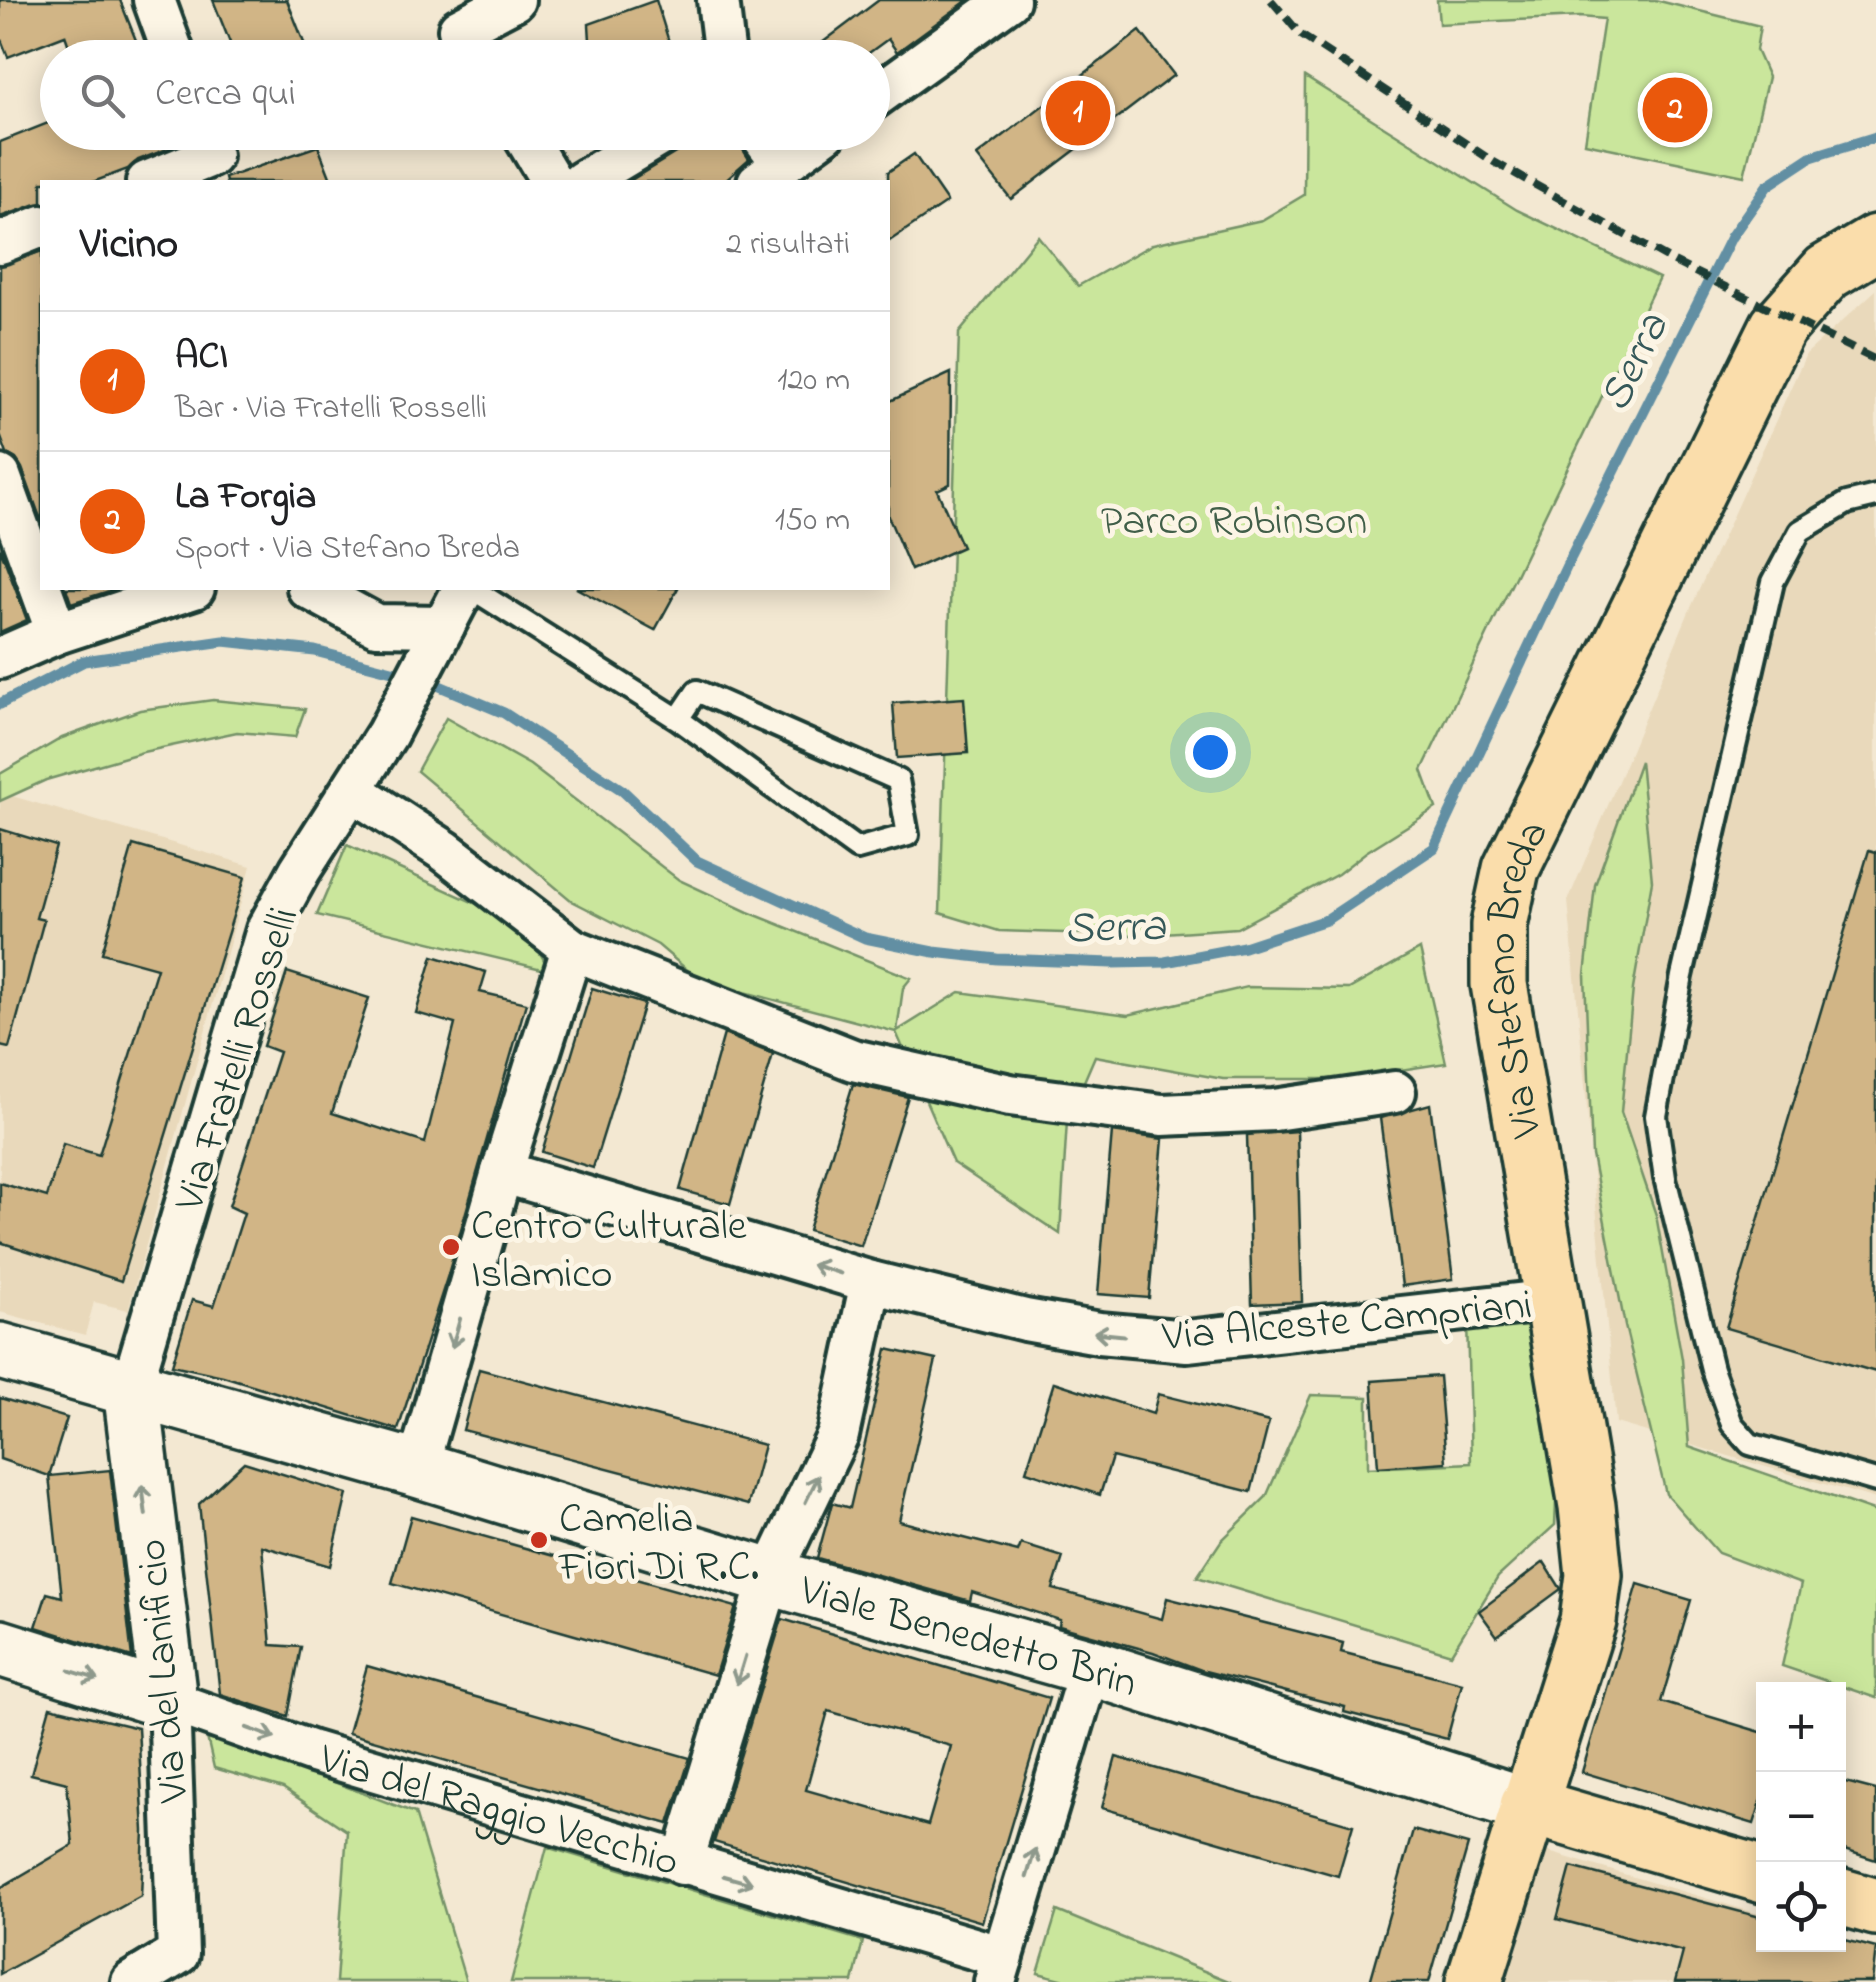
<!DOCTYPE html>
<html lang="it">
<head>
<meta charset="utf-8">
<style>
	:root { --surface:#fff; --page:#f2f2f2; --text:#202124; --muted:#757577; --line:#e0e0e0; --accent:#ea580c }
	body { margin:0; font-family:"Indie Flower",sans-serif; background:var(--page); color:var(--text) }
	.controls { position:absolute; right:30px; bottom:30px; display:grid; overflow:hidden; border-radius:0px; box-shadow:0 5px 25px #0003 }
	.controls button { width:90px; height:90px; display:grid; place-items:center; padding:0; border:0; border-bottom:2px solid var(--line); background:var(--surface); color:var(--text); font:50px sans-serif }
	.you { position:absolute; left:1210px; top:752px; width:35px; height:35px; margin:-25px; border:8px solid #fff; border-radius:50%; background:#1a73e8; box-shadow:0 0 0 15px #1a73e833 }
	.badge { display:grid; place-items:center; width:65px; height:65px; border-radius:50%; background:var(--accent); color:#fff; font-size:32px; font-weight:700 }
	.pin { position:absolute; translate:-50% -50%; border:5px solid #fff; box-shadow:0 2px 10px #0006 }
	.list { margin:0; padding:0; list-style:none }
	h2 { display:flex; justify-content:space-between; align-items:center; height:130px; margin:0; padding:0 40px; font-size:42px }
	h2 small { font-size:32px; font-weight:400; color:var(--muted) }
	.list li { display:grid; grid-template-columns:65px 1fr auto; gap:30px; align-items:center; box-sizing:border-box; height:140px; padding:0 40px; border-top:2px solid var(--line) }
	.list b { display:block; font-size:38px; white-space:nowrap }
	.list p { margin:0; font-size:32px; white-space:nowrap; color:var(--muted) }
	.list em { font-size:32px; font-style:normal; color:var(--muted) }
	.icon { flex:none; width:55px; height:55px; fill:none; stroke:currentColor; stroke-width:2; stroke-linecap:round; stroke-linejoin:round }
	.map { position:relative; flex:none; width:1876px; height:1982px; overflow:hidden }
	.search { position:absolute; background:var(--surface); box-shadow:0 5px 25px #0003; left:40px; top:40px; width:850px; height:110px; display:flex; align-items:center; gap:25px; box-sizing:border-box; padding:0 35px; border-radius:55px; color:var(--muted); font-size:38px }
	.panel { position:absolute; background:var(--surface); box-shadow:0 5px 25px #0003; left:40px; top:180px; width:850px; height:410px; border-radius:0px }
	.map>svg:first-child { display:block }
</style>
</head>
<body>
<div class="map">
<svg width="1876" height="1982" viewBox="0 0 1876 1982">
	<rect width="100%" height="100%" fill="#f3e8d2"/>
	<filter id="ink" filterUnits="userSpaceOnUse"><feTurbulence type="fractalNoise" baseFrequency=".01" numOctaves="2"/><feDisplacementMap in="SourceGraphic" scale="20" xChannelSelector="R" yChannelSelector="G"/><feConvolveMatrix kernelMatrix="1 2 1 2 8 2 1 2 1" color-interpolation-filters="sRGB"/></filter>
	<g filter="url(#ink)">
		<g fill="#e9d9bb">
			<polygon points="1876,290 1876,1499 1616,1423 1568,901 1688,614 1806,354"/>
			<polygon points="12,796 251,866 128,1310 94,1302 85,1335 0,1312 0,801"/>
			<polygon points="1545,1851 1763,1915 1764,1944 1838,1944 1839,1937 1876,1948 1872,1982 1505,1982"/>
		</g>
		<g fill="#cae69c" stroke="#749268" stroke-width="2.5">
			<polygon points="1437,0 1655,0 1760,26 1756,50 1768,77 1744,176 1585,143 1604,19 1579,17 1439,24"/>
			<polygon points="1305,77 1517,210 1659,278 1422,770 1436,808 1366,852 1338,874 1237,928 1134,935 999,931 940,913 959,333 1038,236 1078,286 1153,244 1262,220 1304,195"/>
			<polygon points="213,700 305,709 295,737 237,732 143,752 46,780 0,801 0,774 62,738 140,710"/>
			<polygon points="446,718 530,765 679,880 748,912 911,978 903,988 897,1031 960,992 1128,1015 1247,987 1349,989 1420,949 1446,1063 1342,1079 1223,1079 1095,1056 1067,1121 1060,1234 953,1163 896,1032 699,980 658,945 572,901 417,771"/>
			<polygon points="1640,761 1652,881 1633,989 1621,1112 1656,1215 1682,1359 1689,1447 1876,1512 1876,1698 1782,1666 1801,1584 1718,1553 1666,1494 1625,1326 1592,1155 1585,975 1595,885"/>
			<polygon points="347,845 525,926 550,971 317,915"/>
			<polygon points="1467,1322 1564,1324 1555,1525 1498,1577 1451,1654 1197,1577 1221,1541 1266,1497 1311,1395 1368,1397 1368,1468 1471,1463"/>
			<polygon points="206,1733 415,1813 466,1982 336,1982 347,1831 283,1788 214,1768"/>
			<polygon points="547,1847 863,1941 853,1982 511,1982"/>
			<polygon points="1057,1911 1231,1982 1073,1982 1038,1973"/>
		</g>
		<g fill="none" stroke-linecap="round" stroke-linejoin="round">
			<polyline stroke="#628fa3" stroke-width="11" points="0,704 84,661 224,641 315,651 423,679 504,713 622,790 697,861 865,938 934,952 997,959 1113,963 1165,962 1244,947 1326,920 1434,848 1571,557 1731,237 1767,186 1811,157 1876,137"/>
		</g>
		<g fill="#d1b586" stroke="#1f3d34" stroke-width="2.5" fill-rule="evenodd">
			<polygon points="0,0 120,0 143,58 73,58 65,35 8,57 0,37"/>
			<polygon points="213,0 287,0 310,58 236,58"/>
			<polygon points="656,0 674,58 591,58 589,24"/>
			<polygon points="879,0 968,0 897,52 888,39 862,58 802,58"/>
			<polygon points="1140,31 1174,75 1011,199 977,156"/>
			<polygon points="58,119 58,132 213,132 138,160 128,169 93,182 42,182 42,203 0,217 0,142"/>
			<polygon points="696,132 736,132 740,145 749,159 723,182 628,182 677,152"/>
			<polygon points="318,146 332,182 226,182 225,178"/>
			<polygon points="914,154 947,202 888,242 888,172"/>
			<polygon points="42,251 42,523 22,468 16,459 7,454 0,435 0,266"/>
			<polygon points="951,373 950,484 937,490 962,547 911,570 888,516 888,402"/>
			<polygon points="0,548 27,620 0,632"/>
			<polygon points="66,588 119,588 71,603"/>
			<polygon points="576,588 678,588 655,630"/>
			<polygon points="964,698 968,753 897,758 893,703"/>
			<polygon points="0,829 56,846 36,918 44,920 9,1048 0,1046"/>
			<polygon points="133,845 245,877 121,1281 0,1242 0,1183 47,1197 63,1144 99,1155 157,968 102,953"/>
			<polygon points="1869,850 1876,852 1876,1372 1726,1328"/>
			<polygon points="433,956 486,972 480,992 526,1003 447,1278 398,1430 223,1376 172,1365 192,1300 214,1306 244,1213 229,1206 279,1052 263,1046 287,972 369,998 332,1113 425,1143 455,1024 416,1013"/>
			<polygon points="592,988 644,1004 593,1168 542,1152"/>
			<polygon points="724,1034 773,1054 730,1204 680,1190"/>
			<polygon points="853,1084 908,1097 861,1246 808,1230"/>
			<polygon points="1430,1104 1453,1279 1402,1286 1380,1118"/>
			<polygon points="1297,1131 1302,1302 1252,1304 1247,1135"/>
			<polygon points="1112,1132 1163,1139 1149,1298 1098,1294"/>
			<polygon points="887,1349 936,1360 899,1521 1018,1552 1021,1544 1063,1557 1053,1589 1162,1619 1167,1598 1343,1643 1341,1652 1462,1683 1447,1739 1344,1712 1345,1707 1201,1670 1153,1652 1059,1626 1060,1620 972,1592 970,1601 817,1558 832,1503 850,1508"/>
			<polygon points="479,1369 764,1445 748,1505 463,1430"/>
			<polygon points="1439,1376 1446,1462 1378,1467 1372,1381"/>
			<polygon points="1054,1382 1153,1414 1158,1394 1269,1422 1251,1492 1112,1457 1100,1495 1026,1471"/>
			<polygon points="0,1398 67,1418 49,1476 0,1459"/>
			<polygon points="244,1462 347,1494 330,1566 262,1546 271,1645 301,1647 288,1716 220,1694 199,1504"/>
			<polygon points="110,1470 132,1657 36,1627 47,1593 62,1597 49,1476"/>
			<polygon points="411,1516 736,1607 715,1675 392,1583"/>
			<polygon points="1544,1562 1561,1589 1497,1636 1479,1611"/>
			<polygon points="1638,1584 1691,1600 1661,1702 1764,1733 1764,1792 1754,1824 1582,1772"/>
			<path d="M782,1619L1049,1698L982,1922L714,1842ZM828,1711L951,1746L928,1825L806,1790Z"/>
			<polygon points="367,1666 690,1758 669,1824 348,1733"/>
			<polygon points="50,1707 138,1728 144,1831 141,1896 0,1974 0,1888 73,1845 67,1783 31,1774"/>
			<polygon points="1116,1757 1353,1825 1338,1876 1102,1808"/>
			<polygon points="1838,1780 1876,1790 1876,1860 1838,1848"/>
			<polygon points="1413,1830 1468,1845 1429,1982 1370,1982"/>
			<polygon points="1571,1867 1764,1918 1764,1944 1838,1944 1838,1938 1876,1948 1872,1982 1675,1982 1683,1952 1557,1919"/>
		</g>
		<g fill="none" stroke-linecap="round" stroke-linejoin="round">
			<g stroke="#1f3d34" stroke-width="28">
				<g id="lane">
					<polyline points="1876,496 1847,503 1800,531 1773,582 1682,976 1656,1116 1665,1178 1712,1369 1732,1424 1750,1444 1876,1481"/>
					<polyline points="471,588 678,719 857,849 908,835 898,780 697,691 678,719"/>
				</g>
			</g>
			<g stroke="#1f3d34" stroke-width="48">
				<g id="street">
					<polyline points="154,0 175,58"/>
					<polyline points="718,0 725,58"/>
					<polyline points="476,58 459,29 514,0"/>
					<polyline points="872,99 1009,0"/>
					<polyline points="522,132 552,182"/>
					<polyline points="759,132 783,164"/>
					<polyline points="147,182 211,156"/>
					<polyline points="582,182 665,132"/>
					<polyline points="758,182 826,132"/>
					<polyline points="0,243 42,226"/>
					<polyline points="0,476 57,633"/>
					<polyline points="308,588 376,625 444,626"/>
					<polyline points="0,658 57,633 194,588"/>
					<polyline points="353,791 445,851 572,949 853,1060 1010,1095 1162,1115 1274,1110 1395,1092"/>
					<polyline points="502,1172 871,1282 1025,1320 1099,1333 1187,1341 1554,1300"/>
					<polyline points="131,1388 267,930 300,870 387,734 464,588"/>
					<polyline points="417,1469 502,1172 572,949"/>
					<polyline points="682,1864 770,1577 838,1435 871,1282"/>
					<path id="s1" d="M132,1982L178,1954L169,1701L313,1752L1003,1957"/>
					<polyline points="995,1982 1090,1667"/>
				</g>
			</g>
			<g stroke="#1f3d34" stroke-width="62">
				<g id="secondary">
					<path id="s2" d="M0,1351L417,1469L770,1577L1090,1667L1528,1806"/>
					<polyline points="0,1648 169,1701 131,1388"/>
				</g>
			</g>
			<g stroke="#1f3d34" stroke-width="62">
				<g id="primary">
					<polyline points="1528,1806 1764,1875"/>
					<polyline points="1838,1896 1876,1907"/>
					<path id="s3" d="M1474,1982L1588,1621L1594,1575L1587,1506L1499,984V925L1511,869L1778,327L1827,272L1876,243"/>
				</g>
			</g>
			<use href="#lane" stroke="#fcf5e5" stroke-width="20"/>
			<use href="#street" stroke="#fcf5e5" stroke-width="40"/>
			<use href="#secondary" stroke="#fcf5e5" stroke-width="55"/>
			<use href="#primary" stroke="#faddab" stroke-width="55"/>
			<polyline stroke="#1f3d34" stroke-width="8" stroke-dasharray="15 8" stroke-linecap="butt" points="1271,0 1301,35 1494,162 1674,262 1876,360"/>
		</g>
		<defs><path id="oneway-shaft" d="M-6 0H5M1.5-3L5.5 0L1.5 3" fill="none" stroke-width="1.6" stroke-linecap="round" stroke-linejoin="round" transform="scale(2.5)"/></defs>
		<g stroke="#8e998c">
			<use href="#oneway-shaft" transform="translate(826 1269) rotate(-163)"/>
			<use href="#oneway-shaft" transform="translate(456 1333) rotate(106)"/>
			<use href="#oneway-shaft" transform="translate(1109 1334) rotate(-174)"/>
			<use href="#oneway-shaft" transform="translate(812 1489) rotate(-64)"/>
			<use href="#oneway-shaft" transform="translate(144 1500) rotate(-97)"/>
			<use href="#oneway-shaft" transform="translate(741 1670) rotate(107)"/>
			<use href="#oneway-shaft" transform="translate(84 1675) rotate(17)"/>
			<use href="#oneway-shaft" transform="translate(261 1733) rotate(20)"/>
			<use href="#oneway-shaft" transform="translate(1031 1863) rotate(-73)"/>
			<use href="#oneway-shaft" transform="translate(738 1880) rotate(16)"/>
		</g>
	</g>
	<g fill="#c8321e" stroke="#fcf5e5" stroke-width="4">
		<circle cx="451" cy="1247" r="10"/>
		<circle cx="539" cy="1540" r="10"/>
	</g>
	<g text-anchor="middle" stroke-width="10" stroke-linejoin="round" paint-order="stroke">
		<g font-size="42" fill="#415f49" stroke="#fcf5e5">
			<text x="1234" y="533">Parco Robinson</text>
		</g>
		<g font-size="42" fill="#1f3d34" stroke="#fcf5e5">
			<text dy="15" stroke="none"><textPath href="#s3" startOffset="1030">Via Stefano Breda</textPath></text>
			<text transform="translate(234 1058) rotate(-72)" y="15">Via Fratelli Rosselli</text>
			<text transform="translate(1347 1318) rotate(-5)" y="15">Via Alceste Campriani</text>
			<text dy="15" stroke="none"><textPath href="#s2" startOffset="1010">Viale Benedetto Brin</textPath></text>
			<text transform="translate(160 1671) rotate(-95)" y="15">Via del Lanificio</text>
			<text dy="15" stroke="none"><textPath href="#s1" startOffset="655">Via del Raggio Vecchio</textPath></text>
		</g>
		<g font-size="42" fill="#1f3d34" stroke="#fcf5e5" text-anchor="start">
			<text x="471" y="1238">Centro Culturale<tspan x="471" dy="48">Islamico</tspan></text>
			<text x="559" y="1531">Camelia<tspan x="559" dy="48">Fiori Di R.C.</tspan></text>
		</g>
		<g font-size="45" font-style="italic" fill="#355859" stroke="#fcf5e5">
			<text transform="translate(1631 361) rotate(-64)" y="16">Serra</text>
			<text transform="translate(1115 924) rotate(-1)" y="16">Serra</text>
		</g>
	</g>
</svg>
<div class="controls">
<button>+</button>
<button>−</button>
<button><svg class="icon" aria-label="locate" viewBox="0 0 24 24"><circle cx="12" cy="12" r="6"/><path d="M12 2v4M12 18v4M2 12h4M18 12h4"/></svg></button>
</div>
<div class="you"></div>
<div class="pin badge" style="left:1078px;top:113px">1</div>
<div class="pin badge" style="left:1675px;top:110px">2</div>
<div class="search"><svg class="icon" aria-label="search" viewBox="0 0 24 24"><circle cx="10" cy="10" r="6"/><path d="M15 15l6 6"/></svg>Cerca qui</div>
<section class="panel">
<h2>Vicino<small>2 risultati</small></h2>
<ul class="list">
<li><span class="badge">1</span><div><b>ACI</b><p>Bar · Via Fratelli Rosselli</p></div><em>120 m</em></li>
<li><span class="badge">2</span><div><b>La Forgia</b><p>Sport · Via Stefano Breda</p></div><em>150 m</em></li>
</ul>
</section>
</div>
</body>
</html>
